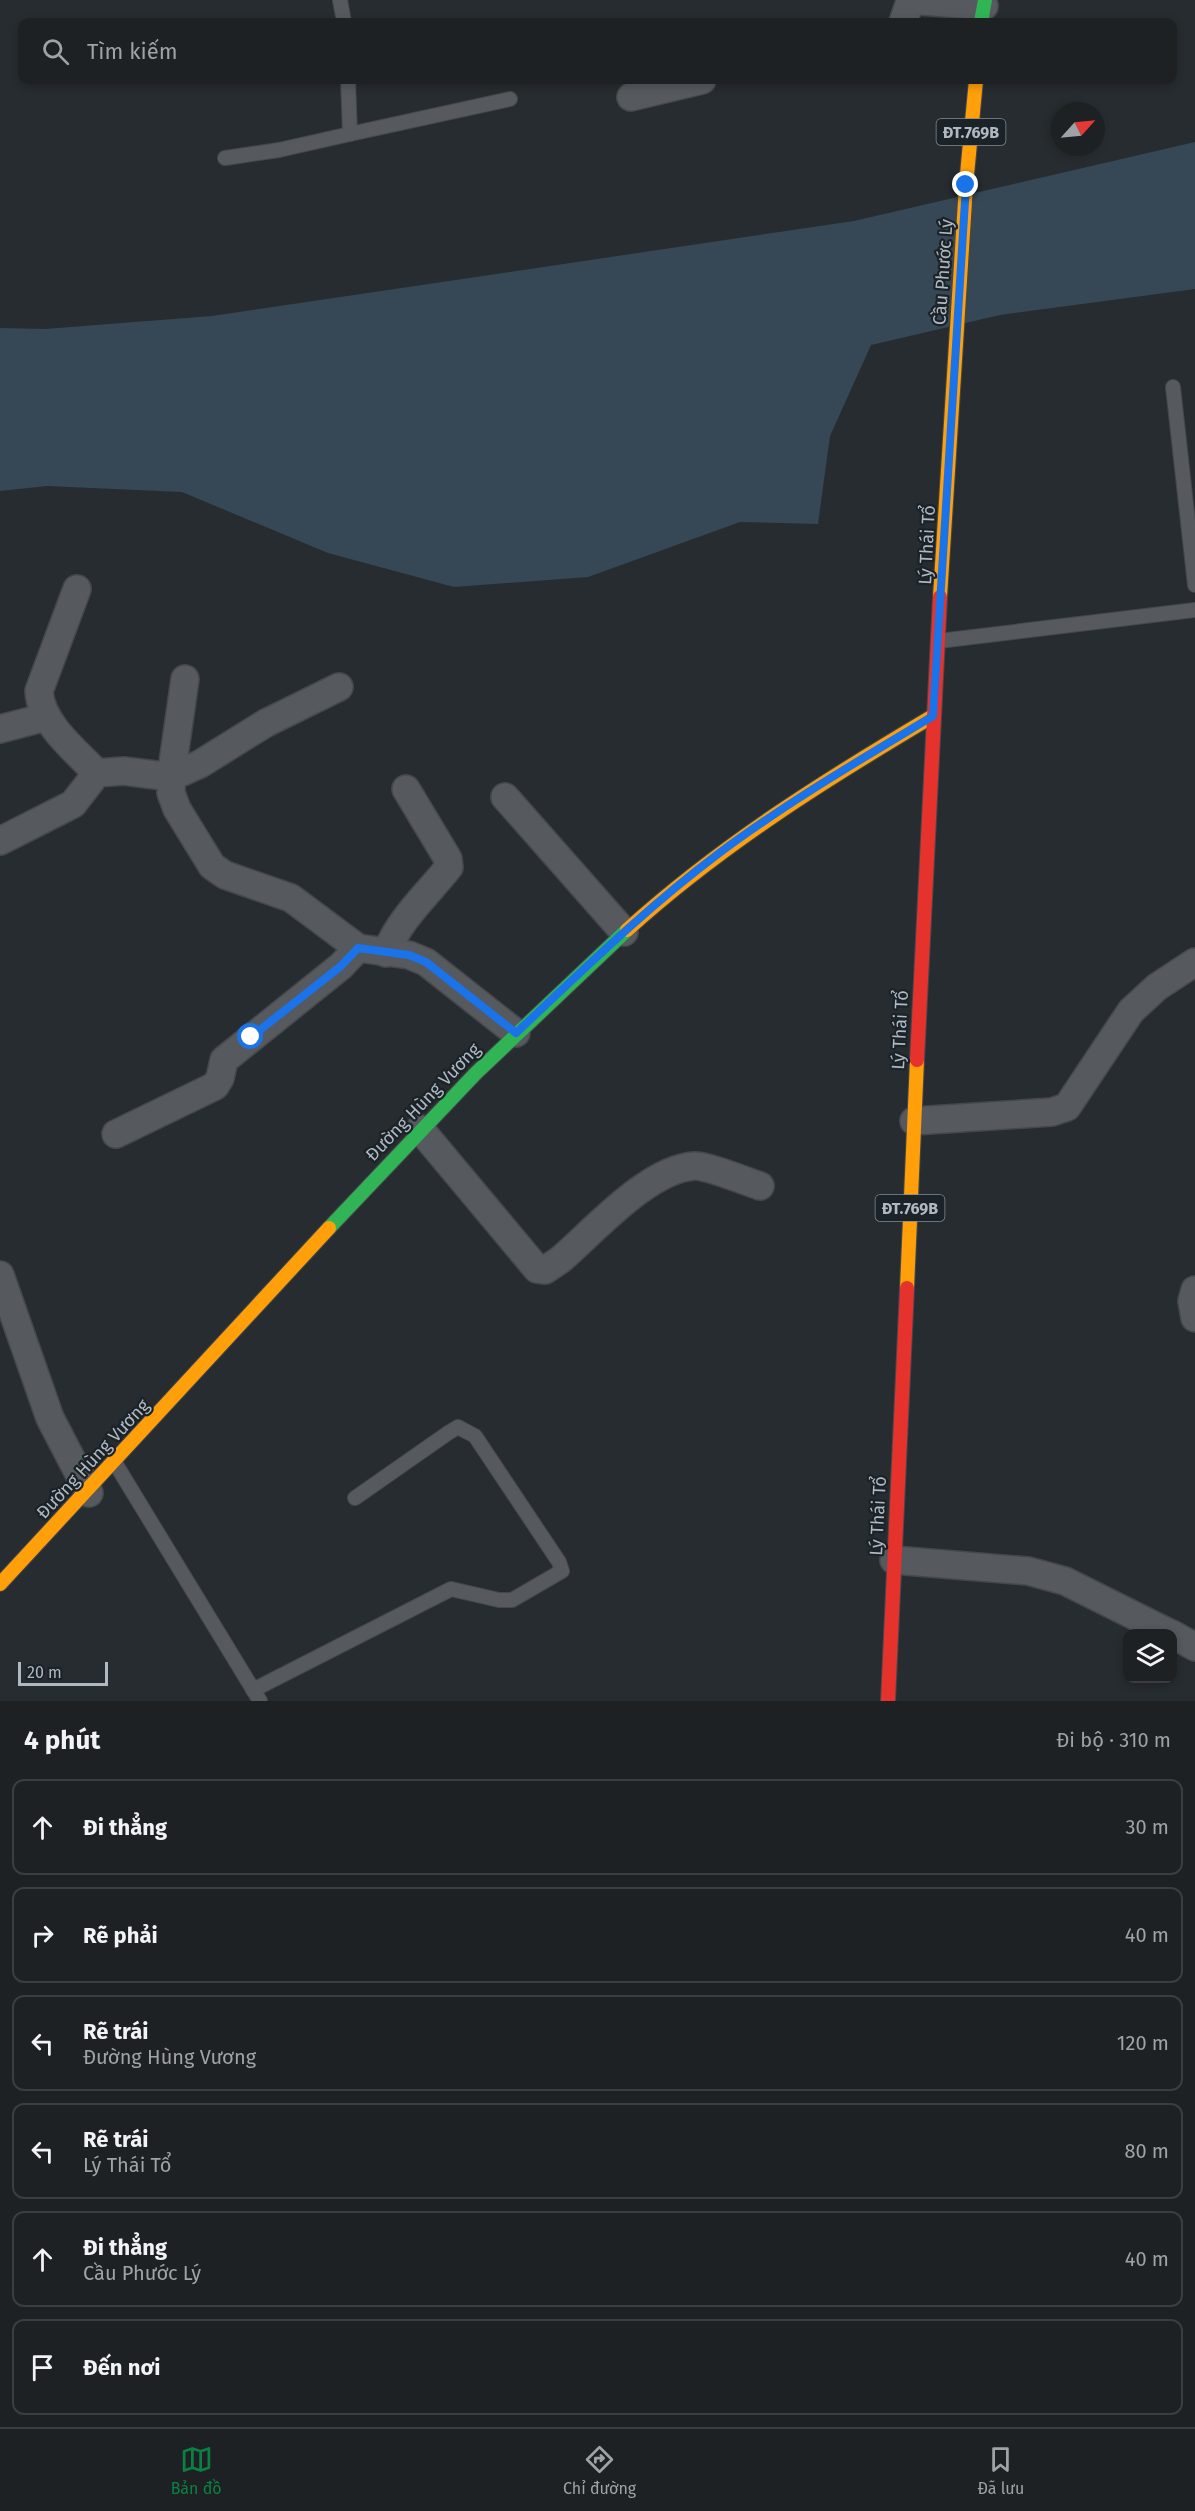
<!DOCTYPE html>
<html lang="vi">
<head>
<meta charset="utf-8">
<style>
	:root { --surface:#1d2124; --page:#25292c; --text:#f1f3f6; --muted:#a0a3a6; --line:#3b3e41; --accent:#0b8043 }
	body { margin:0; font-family:"Fira Sans",sans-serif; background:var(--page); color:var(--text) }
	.controls { position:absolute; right:18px; bottom:18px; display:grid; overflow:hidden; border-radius:12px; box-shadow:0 3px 9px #0003 }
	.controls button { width:54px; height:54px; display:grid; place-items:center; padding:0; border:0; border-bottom:2px solid var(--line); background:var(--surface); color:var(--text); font:30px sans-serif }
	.compass { position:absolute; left:1051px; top:102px; width:54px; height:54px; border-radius:50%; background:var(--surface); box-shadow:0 3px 9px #0003; rotate:63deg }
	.scale { position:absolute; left:18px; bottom:15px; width:90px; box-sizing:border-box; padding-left:6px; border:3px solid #b0b9c1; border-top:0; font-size:16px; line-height:21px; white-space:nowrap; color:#b0b9c1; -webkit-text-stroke:4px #1b2329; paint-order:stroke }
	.stop { position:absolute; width:18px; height:18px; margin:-14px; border:4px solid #1a73e8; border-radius:50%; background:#fff }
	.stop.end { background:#1a73e8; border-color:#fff; box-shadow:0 2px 6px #0008 }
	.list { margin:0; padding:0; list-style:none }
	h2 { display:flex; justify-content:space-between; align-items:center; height:78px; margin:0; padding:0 24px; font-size:26px }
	h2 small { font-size:20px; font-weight:400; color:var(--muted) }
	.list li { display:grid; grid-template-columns:39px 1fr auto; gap:18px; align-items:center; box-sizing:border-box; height:96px; margin:0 12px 12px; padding:0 12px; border:2px solid var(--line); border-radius:12px }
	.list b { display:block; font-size:22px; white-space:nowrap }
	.list p { margin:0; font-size:20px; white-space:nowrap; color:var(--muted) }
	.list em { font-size:20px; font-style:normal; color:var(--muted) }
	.icon { flex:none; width:33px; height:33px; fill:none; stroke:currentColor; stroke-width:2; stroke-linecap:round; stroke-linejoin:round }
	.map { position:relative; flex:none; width:1195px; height:1701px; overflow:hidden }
	.search { position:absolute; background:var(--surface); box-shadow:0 3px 9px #0003; left:18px; right:18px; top:18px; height:66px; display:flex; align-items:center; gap:15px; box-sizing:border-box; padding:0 21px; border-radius:12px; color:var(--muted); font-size:22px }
	.sheet { height:726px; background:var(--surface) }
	nav { display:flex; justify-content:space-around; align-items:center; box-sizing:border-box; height:84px; border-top:2px solid var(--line); background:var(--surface); font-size:16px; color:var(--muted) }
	nav a { display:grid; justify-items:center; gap:3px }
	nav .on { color:var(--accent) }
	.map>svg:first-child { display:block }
</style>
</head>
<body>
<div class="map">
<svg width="1195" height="1701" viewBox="0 0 1195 1701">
	<rect width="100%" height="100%" fill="#272c30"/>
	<polygon fill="#364855" points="1195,142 1195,289 1000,315 871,345 830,436 818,524 740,522 588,577 454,587 328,553 182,492 47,486 0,491 0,328 45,329 212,316 854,221"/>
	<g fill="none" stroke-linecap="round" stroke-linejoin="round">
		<g stroke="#44484b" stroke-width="16">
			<g id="lane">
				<polyline points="340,0 344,22"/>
				<polyline points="348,80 350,134 510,99"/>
				<polyline points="225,158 279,150 350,134"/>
				<polyline points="1173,387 1195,585"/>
				<polyline points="939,641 1195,610"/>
				<polyline points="115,1463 260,1701"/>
				<polyline points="253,1690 451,1589 499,1600 512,1600 562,1571 559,1562 475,1436 458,1427 448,1433 355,1498"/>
			</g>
		</g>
		<g stroke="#44484b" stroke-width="30">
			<g id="street">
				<polyline points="903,22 910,2 921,1 984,6"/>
				<polyline points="631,97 702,80"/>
				<path d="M77,589L39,691C41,724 75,750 97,773"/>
				<polyline points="339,687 266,723 200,764 171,777 171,793 177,809 212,866 225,875 291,898 358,948 409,955 426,962 516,1033"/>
				<polyline points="0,729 46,717"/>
				<polyline points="505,797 624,932"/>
				<polyline points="0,841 73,804 97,773 124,771 171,777 185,679"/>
				<path d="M386,953C400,918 426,896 449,867L448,859L406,789"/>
				<polyline points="914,1121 1052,1112 1067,1107 1131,1011 1157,987 1195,962"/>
				<path d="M420,1129L537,1269L545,1270L560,1260C594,1231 648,1169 694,1166C706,1165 745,1181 760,1186"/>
				<polyline points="116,1134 215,1086 220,1078 224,1060 341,966 358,948"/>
				<polyline points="0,1275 50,1418 89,1493"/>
				<polyline points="1195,1290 1192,1301 1195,1318"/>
				<polyline points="894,1560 1028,1571 1065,1581 1171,1634"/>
				<polyline points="1172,1634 1195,1647"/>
			</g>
		</g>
		<g stroke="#44484b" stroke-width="16">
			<g id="fast">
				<polyline points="981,22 985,0"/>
				<polyline points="329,1228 476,1073 627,930"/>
			</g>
		</g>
		<g stroke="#44484b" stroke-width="16">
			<g id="slow">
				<polyline points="940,597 966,185 976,80"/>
				<path d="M627,930C721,845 825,780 933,716"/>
				<polyline points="907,1288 917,1060"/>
				<polyline points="0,1584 329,1228"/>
			</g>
		</g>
		<g stroke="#44484b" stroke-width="16">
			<g id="jam">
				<polyline points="917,1060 940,597"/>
				<polyline points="888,1701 907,1288"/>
			</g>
		</g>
		<use href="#lane" stroke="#565a5f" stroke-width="14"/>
		<use href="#street" stroke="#565a5f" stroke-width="27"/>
		<use href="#fast" stroke="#30b455" stroke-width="14"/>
		<use href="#slow" stroke="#ff9f0a" stroke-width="14"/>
		<use href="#jam" stroke="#e5322d" stroke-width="14"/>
	</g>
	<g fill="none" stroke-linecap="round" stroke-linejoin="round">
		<path stroke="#1a73e8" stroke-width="8" d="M251,1037L341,966L358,948L409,955L426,962L516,1033C581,972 646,908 718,854C786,803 860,760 933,716L966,185"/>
	</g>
	<g text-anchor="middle" stroke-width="4.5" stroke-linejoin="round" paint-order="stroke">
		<g fill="#1b2329" stroke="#838c93" stroke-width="1.5">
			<rect x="936.5" y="119" width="69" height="26" rx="4.5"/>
			<rect x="875.5" y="1195" width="69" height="26" rx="4.5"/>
		</g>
		<g font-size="16" font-weight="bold" fill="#b0b9c1">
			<text x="971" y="138">ĐT.769B</text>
			<text x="910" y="1214">ĐT.769B</text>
		</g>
		<g font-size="18" fill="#b0b9c1" stroke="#1b2329">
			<text transform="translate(943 272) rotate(-86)" y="6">Cầu Phước Lý</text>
			<text transform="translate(927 545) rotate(-87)" y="6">Lý Thái Tổ</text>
			<text transform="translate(900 1030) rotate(-87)" y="6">Lý Thái Tổ</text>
			<text transform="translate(423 1102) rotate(-46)" y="6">Đường Hùng Vương</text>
			<text transform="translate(93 1459) rotate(-47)" y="6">Đường Hùng Vương</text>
			<text transform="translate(878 1516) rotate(-87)" y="6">Lý Thái Tổ</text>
		</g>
	</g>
</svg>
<div class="controls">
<button><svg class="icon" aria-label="layers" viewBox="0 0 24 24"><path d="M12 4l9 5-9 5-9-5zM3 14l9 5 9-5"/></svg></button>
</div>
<svg class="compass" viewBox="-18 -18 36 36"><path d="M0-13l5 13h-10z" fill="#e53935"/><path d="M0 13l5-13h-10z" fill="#a0a3a6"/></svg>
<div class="scale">20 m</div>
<div class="stop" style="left:251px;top:1037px"></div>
<div class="stop end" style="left:966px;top:185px"></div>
<div class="search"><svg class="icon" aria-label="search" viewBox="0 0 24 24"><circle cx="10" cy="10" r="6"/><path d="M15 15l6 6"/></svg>Tìm kiếm</div>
</div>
<section class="sheet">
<h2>4 phút<small>Đi bộ · 310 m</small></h2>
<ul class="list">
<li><svg class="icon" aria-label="ahead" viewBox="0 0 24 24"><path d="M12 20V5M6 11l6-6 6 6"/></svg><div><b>Đi thẳng</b></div><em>30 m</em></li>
<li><svg class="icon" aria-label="right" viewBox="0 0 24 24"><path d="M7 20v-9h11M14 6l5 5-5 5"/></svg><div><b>Rẽ phải</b></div><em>40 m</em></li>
<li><svg class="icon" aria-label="left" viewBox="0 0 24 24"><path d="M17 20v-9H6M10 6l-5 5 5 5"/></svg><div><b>Rẽ trái</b><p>Đường Hùng Vương</p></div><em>120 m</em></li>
<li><svg class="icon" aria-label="left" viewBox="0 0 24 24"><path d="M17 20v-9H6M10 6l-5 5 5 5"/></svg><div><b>Rẽ trái</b><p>Lý Thái Tổ</p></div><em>80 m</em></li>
<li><svg class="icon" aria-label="ahead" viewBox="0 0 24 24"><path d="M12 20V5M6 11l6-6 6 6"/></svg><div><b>Đi thẳng</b><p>Cầu Phước Lý</p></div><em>40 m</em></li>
<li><svg class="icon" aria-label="arrive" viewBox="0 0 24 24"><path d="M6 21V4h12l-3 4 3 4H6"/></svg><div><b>Đến nơi</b></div></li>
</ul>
</section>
<nav>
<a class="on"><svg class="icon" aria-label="map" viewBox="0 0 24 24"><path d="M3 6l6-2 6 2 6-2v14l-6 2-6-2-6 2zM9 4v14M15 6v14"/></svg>Bản đồ</a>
<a><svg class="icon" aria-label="directions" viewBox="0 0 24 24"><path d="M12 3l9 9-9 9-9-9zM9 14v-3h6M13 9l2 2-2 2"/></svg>Chỉ đường</a>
<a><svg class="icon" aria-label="saved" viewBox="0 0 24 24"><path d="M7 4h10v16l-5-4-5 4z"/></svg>Đã lưu</a>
</nav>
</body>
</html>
